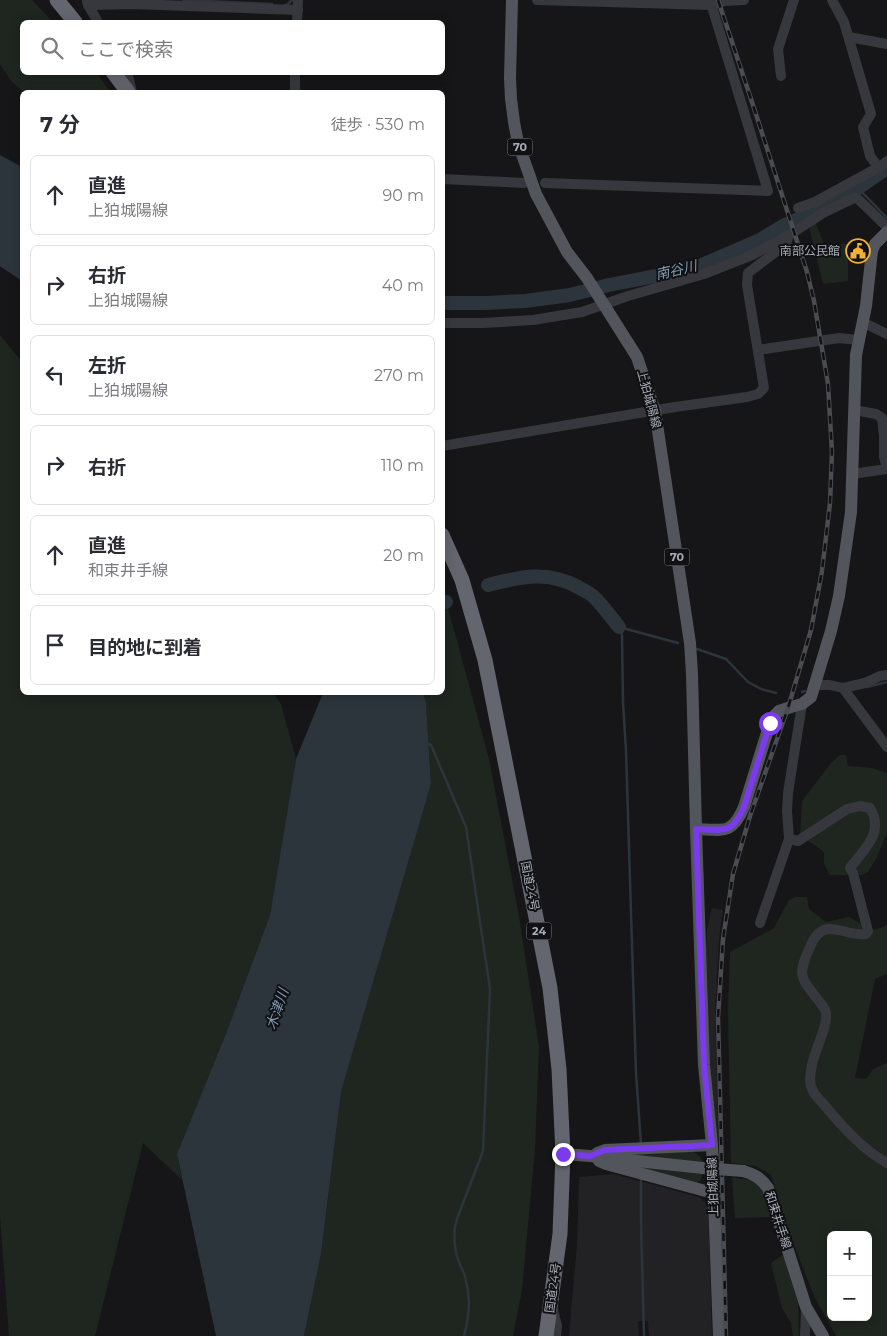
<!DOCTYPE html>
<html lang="ja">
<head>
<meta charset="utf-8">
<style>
	:root { --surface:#fff; --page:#f7f7f7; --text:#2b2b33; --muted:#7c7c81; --line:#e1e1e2 }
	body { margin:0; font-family:Montserrat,"Noto Sans JP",sans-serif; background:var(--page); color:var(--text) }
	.controls { position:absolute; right:15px; bottom:15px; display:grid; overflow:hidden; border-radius:8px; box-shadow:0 2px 12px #0003 }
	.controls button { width:45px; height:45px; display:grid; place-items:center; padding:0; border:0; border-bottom:1px solid var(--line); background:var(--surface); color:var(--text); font:25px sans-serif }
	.stop { position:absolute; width:15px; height:15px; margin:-11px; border:4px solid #7c3aed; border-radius:50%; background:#fff }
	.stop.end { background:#7c3aed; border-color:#fff; box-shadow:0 1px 5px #0008 }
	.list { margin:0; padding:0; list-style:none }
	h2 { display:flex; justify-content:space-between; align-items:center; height:65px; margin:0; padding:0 20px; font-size:21px }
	h2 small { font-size:16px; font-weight:400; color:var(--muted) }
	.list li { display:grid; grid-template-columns:32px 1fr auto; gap:15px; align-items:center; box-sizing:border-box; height:80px; margin:0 10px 10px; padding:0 10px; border:1px solid var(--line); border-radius:8px }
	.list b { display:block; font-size:19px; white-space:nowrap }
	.list p { margin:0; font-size:16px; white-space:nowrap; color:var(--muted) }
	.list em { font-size:16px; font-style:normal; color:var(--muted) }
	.icon { flex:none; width:28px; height:28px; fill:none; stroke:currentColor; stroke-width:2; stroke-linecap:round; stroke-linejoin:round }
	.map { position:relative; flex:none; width:887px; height:1336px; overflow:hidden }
	.search { position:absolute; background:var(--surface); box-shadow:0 2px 12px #0003; left:20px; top:20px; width:425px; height:55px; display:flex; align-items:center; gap:12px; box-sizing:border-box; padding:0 18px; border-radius:8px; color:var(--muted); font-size:19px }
	.panel { position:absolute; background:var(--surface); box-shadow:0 2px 12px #0003; left:20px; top:90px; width:425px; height:605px; border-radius:8px }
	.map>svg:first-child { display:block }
</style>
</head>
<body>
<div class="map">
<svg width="887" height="1336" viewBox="0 0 887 1336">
	<rect width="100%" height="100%" fill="#161618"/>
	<g fill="#222225">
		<polygon points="712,908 723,910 719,939 715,1014 719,1164 716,1164 709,1075 708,999 706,947 707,929"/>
		<polygon points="613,1174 699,1197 708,1205 712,1336 649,1336 648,1321 638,1321 639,1336 569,1336 577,1245 579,1177"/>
	</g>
	<g fill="#1e261f" fill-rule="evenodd">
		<polygon points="0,0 32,0 53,22 22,22 22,72 96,73 111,92 24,92 11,81 0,64"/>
		<polygon points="815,222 824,244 848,244 848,281 823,284 809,226"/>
		<polygon points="0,335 22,362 22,692 273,693 281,704 296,759 270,915 227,1031 177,1154 182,1180 143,1143 95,1336 9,1336 0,1216"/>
		<polygon points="443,589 489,759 519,916 539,1047 535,1149 522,1290 513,1336 304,1336 321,1254 341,1092 431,784 426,702 423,693 442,692"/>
		<polygon points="840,755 846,755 848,766 872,768 887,773 887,833 877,857 868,872 862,875 830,875 824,864 824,852 815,845 800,837 802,801 831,763"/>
		<path d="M795,897H807L809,909L826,922L849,917L873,930L884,927L887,924V974L875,979L855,1078L866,1079L873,1069L887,1063V1336H836L814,1296L790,1235L771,1175L756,1166L731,1163L728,1011L730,952L774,928L789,900ZM831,1235H868V1317H831Z"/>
		<path d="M689,1150C696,1153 701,1155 703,1163L612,1154Z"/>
		<path d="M636,1166L702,1174C702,1180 700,1181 695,1184Z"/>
		<path d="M732,1177C739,1179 747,1179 753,1181C765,1184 769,1206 771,1217L735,1218Z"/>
		<polygon points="784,1254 798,1303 799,1336 793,1336 791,1323 782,1308 771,1263"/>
	</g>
	<g fill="#2c353c">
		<polygon points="0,155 22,167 22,281 0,266"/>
		<polygon points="323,693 423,693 426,702 431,784 341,1092 321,1254 304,1336 216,1336 177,1154 227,1031 270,915 296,759"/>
	</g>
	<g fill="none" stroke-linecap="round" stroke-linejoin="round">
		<g stroke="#2c353c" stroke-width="2.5">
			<polyline points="183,0 272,4"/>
			<polyline points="285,5 287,5 292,0"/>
			<polyline points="858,188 887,218"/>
			<polyline points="619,627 622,635 623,702 626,751 636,1073 641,1144"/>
			<polyline points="619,627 678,643"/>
			<polyline points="697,649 726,659 748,682 761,689 776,693"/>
			<polyline points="867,687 887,682"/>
			<polyline points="802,692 805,691"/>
			<path d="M426,743L431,745L466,827L490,989L483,1151L457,1219C453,1230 454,1248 458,1259C460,1266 465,1273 466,1281C471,1300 469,1318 464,1336"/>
			<polyline points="641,1179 641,1222 644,1336"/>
		</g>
		<g stroke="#2c353c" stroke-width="14">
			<polyline points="442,303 485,303 525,301 570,295 609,285 671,273 702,265 760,240 783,226 799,219 858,188 887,168"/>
			<path d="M488,585C520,577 547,570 578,587C583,590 590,593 594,597C603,606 611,617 619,627"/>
			<polyline points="442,603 446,602"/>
		</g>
		<g stroke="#37383d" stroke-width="10">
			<polyline points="537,0 711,5 725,1 744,0"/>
			<polyline points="832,0 844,22 871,114 863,127 870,156 876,164"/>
			<polyline points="87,1 88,5 98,22"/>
			<polyline points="88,5 133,4 298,10"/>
			<polyline points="297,22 298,0"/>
			<polyline points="849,37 887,44"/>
			<polyline points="126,72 129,79 132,92"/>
			<polyline points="781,76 778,49 794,0"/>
			<polyline points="295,92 295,72"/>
			<polyline points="442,179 524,183"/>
			<polyline points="545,183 768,191 710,0"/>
			<polyline points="798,208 815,202 881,166 887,161"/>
			<polyline points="862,322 887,334"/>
			<polyline points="442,323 483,323 533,320 582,312 628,296 704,274 752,255 789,235 823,213 854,198 857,198 887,227"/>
			<polyline points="758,350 839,338 859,340"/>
			<polyline points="854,410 876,414 882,418 884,436 884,457 887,468"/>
			<polyline points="442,446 675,407 747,397 758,394 764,388 747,285 748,273 786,244 789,235"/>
			<polyline points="852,474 887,469"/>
			<polyline points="815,685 830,685 843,688 887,747"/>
			<polyline points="843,688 865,683 880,676 887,675"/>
			<path d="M789,839L798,841L847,809L860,806L870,808C885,833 864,849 850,868L853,873L868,931L866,934C852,936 840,928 828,929C819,930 813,939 810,947C797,976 800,977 819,1001C822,1005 826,1009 826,1014C828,1026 814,1052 812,1065C810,1073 809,1084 813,1091C816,1097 822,1102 825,1106C843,1127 863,1150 887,1163"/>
			<polyline points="760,923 789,839 787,811 788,793 802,704"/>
			<polyline points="553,1310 557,1326 556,1336"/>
			<polyline points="805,1336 806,1307"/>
		</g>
		<g stroke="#53555c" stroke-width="12">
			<polyline points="512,0 510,78 511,99 514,122 518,143 536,194 567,252 587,278 637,357 655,411 690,643 692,674 696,829 704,1065 712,1145 719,1336"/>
			<path d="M696,829C723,830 732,835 744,807L770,723L775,715L779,711L791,707L802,704L811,697L831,631L839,596L851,512L856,355L866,306L872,251L875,244L887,232"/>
			<polyline points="597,1153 605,1150 712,1145"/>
			<polyline points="563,1154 590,1156 703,1168"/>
			<polyline points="599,1161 606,1164 713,1193"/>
			<path d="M743,1171C754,1174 761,1178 768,1188L806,1307L823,1336"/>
		</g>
		<g stroke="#63666e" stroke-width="15">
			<polyline points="57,0 75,22"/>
			<polyline points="113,72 128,92"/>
			<polyline points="442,535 462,580 485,660 550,988 559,1069 563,1154 560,1234 546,1336"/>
		</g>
		<g stroke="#4a4c52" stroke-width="4.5">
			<polyline id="rail" points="718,0 751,99 807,272 814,301 828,384 832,452 830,503 822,571 811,630 788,708 750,816 733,874 723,939 718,1017 726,1336"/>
		</g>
		<use href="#rail" stroke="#111113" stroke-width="2.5" stroke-dasharray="8" stroke-linecap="butt"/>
		<polyline stroke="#53555c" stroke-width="12" points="703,1168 743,1171"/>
	</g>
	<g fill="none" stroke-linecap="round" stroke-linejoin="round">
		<path stroke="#7c3aed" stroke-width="6" d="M563,1154L590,1156L605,1150L712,1145L704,1065L696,829C723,830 732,835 744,807L770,723"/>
	</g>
	<defs>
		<g id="civic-ring" transform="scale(1.25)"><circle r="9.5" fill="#111113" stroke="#f2b134" stroke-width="1.5"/><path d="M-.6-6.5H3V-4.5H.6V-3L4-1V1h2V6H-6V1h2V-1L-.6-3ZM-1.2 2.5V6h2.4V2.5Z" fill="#f2b134"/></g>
	</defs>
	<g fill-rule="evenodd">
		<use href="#civic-ring" x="858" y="251"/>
	</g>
	<g text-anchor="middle" stroke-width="4" stroke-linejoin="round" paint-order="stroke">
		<g fill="#111113" stroke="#7b7e86" stroke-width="1">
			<rect x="507.5" y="138.5" width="25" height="17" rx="4"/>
			<rect x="664.5" y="548.5" width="25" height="17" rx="4"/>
			<rect x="526.5" y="922.5" width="25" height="17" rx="4"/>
		</g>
		<g font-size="11" font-weight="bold" fill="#a8adb8">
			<text x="520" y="151">70</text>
			<text x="677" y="561">70</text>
			<text x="539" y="935">24</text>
		</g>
		<g font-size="12" fill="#a8adb8" stroke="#111113" text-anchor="end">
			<text x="840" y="255">南部公民館</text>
		</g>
		<g font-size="12" fill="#a8adb8" stroke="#111113">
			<text transform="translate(649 399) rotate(75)" y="4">上狛城陽線</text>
			<text transform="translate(530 886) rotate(79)" y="4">国道24号</text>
			<text transform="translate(713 1187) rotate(-92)" y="4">上狛城陽線</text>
			<text transform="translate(778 1220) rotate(72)" y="4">和束井手線</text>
			<text transform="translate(553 1288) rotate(-82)" y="4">国道24号</text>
		</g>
		<g font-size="14" font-style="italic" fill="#7f9bb3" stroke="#111113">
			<text transform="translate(676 270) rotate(-13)" y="5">南谷川</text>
			<text transform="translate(277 1009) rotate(-71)" y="5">木津川</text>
		</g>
	</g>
</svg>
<div class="controls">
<button>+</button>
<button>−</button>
</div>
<div class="stop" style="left:770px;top:723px"></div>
<div class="stop end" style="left:563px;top:1154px"></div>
<div class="search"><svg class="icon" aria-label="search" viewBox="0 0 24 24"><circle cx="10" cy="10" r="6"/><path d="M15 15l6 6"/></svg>ここで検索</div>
<section class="panel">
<h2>7 分<small>徒歩 · 530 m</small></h2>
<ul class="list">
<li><svg class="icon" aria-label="ahead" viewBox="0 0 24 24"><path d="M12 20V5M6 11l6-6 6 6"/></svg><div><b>直進</b><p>上狛城陽線</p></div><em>90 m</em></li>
<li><svg class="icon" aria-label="right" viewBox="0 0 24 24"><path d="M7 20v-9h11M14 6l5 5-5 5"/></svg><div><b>右折</b><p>上狛城陽線</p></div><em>40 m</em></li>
<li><svg class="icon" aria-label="left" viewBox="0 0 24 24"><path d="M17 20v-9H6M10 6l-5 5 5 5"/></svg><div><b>左折</b><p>上狛城陽線</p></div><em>270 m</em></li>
<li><svg class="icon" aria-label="right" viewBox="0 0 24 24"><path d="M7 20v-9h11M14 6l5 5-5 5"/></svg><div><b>右折</b></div><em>110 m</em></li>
<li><svg class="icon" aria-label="ahead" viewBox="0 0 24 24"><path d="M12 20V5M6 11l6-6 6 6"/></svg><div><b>直進</b><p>和束井手線</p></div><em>20 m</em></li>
<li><svg class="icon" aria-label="arrive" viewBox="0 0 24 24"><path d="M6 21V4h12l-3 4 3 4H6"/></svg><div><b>目的地に到着</b></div></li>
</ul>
</section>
</div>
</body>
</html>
